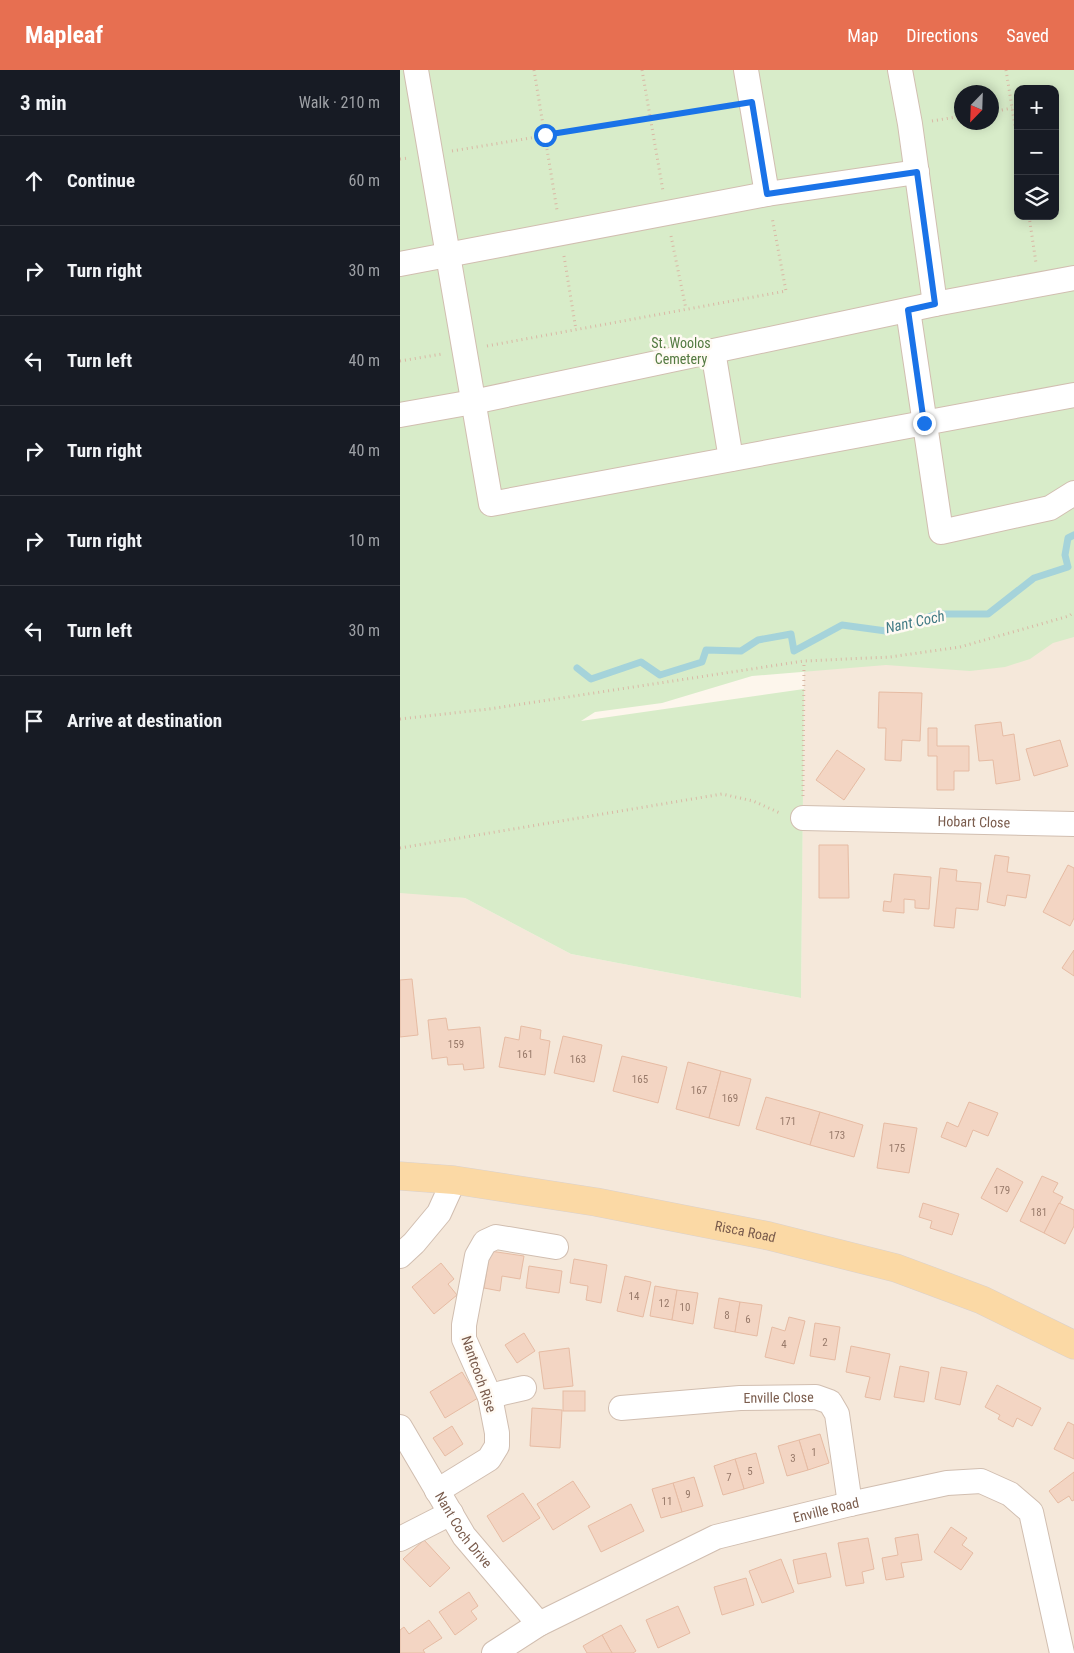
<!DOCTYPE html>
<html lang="en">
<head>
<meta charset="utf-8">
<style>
	:root { --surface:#171b24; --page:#20242c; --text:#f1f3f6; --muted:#9ea1a6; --line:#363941; --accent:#e76f51 }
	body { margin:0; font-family:"Roboto Condensed",sans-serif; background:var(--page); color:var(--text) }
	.controls { position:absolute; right:15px; top:15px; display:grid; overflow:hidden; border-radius:10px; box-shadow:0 2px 12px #0003 }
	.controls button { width:45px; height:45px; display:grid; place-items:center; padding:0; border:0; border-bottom:1px solid var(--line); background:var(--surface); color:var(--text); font:25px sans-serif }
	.compass { position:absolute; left:554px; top:15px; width:45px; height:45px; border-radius:50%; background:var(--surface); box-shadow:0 2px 12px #0003; rotate:203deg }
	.stop { position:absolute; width:15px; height:15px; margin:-11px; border:4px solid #1a73e8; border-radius:50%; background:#fff }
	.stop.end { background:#1a73e8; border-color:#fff; box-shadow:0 1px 5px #0008 }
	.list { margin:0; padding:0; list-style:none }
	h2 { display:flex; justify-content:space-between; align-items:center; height:65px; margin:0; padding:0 20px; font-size:21px }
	h2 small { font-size:16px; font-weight:400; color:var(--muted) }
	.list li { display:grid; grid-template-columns:32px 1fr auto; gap:15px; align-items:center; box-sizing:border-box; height:90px; padding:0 20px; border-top:1px solid var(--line) }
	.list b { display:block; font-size:19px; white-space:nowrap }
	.list em { font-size:16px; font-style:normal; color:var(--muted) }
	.icon { flex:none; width:28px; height:28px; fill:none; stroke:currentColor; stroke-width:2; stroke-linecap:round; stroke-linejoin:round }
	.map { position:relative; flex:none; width:674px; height:1583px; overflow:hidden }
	header { display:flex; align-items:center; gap:30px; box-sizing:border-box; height:70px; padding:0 25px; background:var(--accent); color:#fff }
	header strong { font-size:24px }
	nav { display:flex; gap:28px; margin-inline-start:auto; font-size:18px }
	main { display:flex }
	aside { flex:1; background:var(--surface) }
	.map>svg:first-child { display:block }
</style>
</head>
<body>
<header>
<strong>Mapleaf</strong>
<nav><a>Map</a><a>Directions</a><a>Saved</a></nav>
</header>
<main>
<aside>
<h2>3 min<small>Walk · 210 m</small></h2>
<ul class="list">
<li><svg class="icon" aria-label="ahead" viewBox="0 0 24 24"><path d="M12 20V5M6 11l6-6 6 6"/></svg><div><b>Continue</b></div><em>60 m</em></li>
<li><svg class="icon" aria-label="right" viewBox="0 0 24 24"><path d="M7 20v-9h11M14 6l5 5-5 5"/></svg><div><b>Turn right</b></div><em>30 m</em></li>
<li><svg class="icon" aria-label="left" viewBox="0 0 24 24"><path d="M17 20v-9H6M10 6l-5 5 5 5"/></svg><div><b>Turn left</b></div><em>40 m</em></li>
<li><svg class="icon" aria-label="right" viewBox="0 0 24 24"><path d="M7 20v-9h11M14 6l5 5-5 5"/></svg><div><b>Turn right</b></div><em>40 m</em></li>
<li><svg class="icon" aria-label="right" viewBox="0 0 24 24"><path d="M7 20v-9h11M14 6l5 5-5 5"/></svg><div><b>Turn right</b></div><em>10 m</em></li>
<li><svg class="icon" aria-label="left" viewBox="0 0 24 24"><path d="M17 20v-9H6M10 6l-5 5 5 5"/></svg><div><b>Turn left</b></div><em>30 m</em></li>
<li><svg class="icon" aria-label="arrive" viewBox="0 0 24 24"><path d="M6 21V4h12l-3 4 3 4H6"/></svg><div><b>Arrive at destination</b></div></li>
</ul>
</aside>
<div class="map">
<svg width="674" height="1583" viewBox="0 0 674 1583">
	<rect width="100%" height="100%" fill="#fdf6ec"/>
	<polygon fill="#f5e8da" points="674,542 674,1583 0,1583 0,822 65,828 171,884 401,928 404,591"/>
	<path fill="#d8ecc9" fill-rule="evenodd" d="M0,0H674V567L653,573L630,589L605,597L570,601L486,595L352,606L262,633L195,642L181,651L404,619L401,928L171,884L65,828L0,823ZM618,19H655V146H618ZM562,22H592V52H562Z"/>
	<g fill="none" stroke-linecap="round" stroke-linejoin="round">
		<polyline stroke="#a5d3da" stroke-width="7" points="177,598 191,609 241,592 260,605 302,592 306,580 341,581 358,570 391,564 394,581 442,555 486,561 537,544 588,544 634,508 668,497 665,485 668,468 674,465"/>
	</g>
	<g fill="#f3d5c3" stroke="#e6bba3">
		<polygon points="479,622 522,623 520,671 502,670 501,691 485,690 486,658 478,658"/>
		<polygon points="601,652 603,666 614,664 620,710 596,714 593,690 579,691 575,655"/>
		<polygon points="528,658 537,658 537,676 569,676 569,701 554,701 554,720 537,720 537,686 528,686"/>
		<polygon points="660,670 668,696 634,706 626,679"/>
		<polygon points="437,680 465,699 444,730 416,710"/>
		<polygon points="419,775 448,775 449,828 419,828"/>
		<polygon points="595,785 609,787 607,802 630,805 626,828 607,825 605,836 587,832"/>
		<polygon points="668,795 674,798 674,848 670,856 643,842"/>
		<polygon points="540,798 557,800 556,811 581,813 578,840 556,838 554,858 534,856"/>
		<polygon points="494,804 531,807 529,839 515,838 515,830 504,829 504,843 483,841 484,831 491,832"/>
		<polygon points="674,880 674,906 662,898"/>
		<polygon points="12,909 18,965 0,967 0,910"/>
		<polygon points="46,948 48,960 80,957 84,998 64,1000 63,994 48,995 47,987 32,989 28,950"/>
		<polygon points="121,956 141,960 140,969 150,971 145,1005 99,997 105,967 119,970"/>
		<polygon points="163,966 202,975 194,1012 154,1003"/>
		<polygon points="222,986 267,997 258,1033 213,1021"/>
		<polygon points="288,992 321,1001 309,1048 276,1039"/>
		<polygon points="321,1001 351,1009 339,1056 309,1048"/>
		<polygon points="366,1027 420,1042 410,1075 356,1059"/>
		<polygon points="569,1032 598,1043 588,1066 573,1060 566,1077 541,1067 547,1052 558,1057"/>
		<polygon points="420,1042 463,1055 454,1087 410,1075"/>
		<polygon points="484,1053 517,1058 509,1103 477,1098"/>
		<polygon points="597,1098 623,1112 607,1142 581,1128"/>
		<polygon points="642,1106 658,1113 653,1122 663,1127 644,1163 620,1151"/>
		<polygon points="523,1133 559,1144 552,1165 530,1158 532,1151 519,1147"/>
		<polygon points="659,1133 674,1140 674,1156 665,1174 644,1163"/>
		<polygon points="90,1181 124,1186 120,1209 102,1206 100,1221 84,1218"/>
		<polygon points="174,1189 207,1195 201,1233 186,1230 188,1216 170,1213"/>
		<polygon points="41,1193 54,1209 48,1214 57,1225 34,1244 12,1217"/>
		<polygon points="129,1196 162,1201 159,1223 126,1218"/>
		<polygon points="225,1206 251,1212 243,1247 217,1241"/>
		<polygon points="255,1216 277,1220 272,1250 250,1246"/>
		<polygon points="277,1220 298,1223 293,1254 272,1250"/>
		<polygon points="319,1228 340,1232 335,1262 314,1258"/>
		<polygon points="340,1232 362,1235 357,1266 335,1262"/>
		<polygon points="389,1247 405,1251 394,1294 365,1287 372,1257 385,1261"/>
		<polygon points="415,1253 440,1257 435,1290 410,1286"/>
		<polygon points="124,1263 135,1281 117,1293 105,1275"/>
		<polygon points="451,1276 490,1284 480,1330 465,1327 470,1307 446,1302"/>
		<polygon points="169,1278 173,1316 144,1319 139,1282"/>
		<polygon points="500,1296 529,1302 524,1332 494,1327"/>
		<polygon points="541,1297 567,1302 560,1335 535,1329"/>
		<polygon points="62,1302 78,1328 45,1348 30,1322"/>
		<polygon points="597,1315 641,1338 632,1356 617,1348 613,1357 598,1349 600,1345 585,1337"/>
		<rect x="163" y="1321" width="22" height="20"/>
		<polygon points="132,1338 162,1340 160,1378 130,1376"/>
		<polygon points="668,1352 674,1355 674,1389 654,1379"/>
		<polygon points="52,1356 63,1374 45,1386 33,1368"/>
		<polygon points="420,1364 429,1393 408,1400 399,1370"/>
		<polygon points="399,1370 408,1400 387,1406 378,1376"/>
		<polygon points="356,1383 364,1413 344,1419 335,1389"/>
		<polygon points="335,1389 344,1419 323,1425 314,1396"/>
		<polygon points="674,1402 674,1430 672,1431 669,1426 658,1433 649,1421"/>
		<polygon points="294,1407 303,1436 282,1442 273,1413"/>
		<polygon points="173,1411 190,1437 153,1460 137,1434"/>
		<polygon points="273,1413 282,1442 261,1448 252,1419"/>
		<polygon points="123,1423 140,1448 103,1472 87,1446"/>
		<polygon points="231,1434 244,1461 201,1482 188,1456"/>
		<polygon points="551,1457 567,1468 562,1475 573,1483 561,1500 534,1482"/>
		<polygon points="518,1464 522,1490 501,1493 504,1507 486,1510 482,1488 498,1485 495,1468"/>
		<polygon points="468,1468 474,1499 462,1502 464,1513 446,1516 438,1473"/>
		<polygon points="24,1470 50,1498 30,1517 3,1489"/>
		<polygon points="426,1483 431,1507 398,1514 393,1490"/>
		<polygon points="381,1489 394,1522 362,1533 349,1501"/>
		<polygon points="346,1508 354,1535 322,1545 314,1517"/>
		<polygon points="69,1522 78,1536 71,1541 77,1549 55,1565 39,1542"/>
		<polygon points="278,1536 290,1563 258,1578 246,1550"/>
		<polygon points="29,1550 42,1568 23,1580 25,1583 0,1583 0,1560 4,1557 9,1564"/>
		<polygon points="221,1555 236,1581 233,1583 212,1583 202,1565"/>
		<polygon points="202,1565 212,1583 187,1583 183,1576"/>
	</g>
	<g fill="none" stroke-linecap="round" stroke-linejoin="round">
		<g stroke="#d1beb0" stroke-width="26">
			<g id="minor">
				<polyline points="16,0 91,434 674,325"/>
				<polyline points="346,0 367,124"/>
				<polyline points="500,0 510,54 535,234"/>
				<polyline points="0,194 367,124 517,102"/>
				<polyline points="508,240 541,462 650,438 674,423"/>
				<polyline points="313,281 331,389"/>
				<polyline points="0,345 73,332 535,234 674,208"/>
				<path id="s1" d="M403,748L674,754"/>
				<polyline points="0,1186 14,1173 39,1143 54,1110"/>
				<polyline points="90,1327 102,1323 124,1318"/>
				<path id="s2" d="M221,1338L340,1328L416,1327L430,1332L437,1344L450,1434"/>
				<path id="s3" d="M0,1357L64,1466L139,1554"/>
				<polyline points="37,1421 89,1389 97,1376 97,1363 90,1327 64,1269 64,1255 77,1186 85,1172 96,1167 156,1177"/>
				<polyline points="0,1469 51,1443"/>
				<path id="s4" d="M94,1583L139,1554L316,1467L450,1434L547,1413L581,1411L610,1424L631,1442L662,1583"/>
			</g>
		</g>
		<g stroke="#dad1cd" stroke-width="29">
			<g id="major">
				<path id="s5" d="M0,1106L54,1110L196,1132L369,1166L496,1198L582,1230L674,1275"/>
			</g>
		</g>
		<g stroke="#d9b8a5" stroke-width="3" stroke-dasharray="1 4" stroke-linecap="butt">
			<polyline points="134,0 157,140"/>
			<polyline points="242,0 263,121"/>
			<polyline points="606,0 618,75"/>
			<polyline points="592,42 612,38"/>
			<polyline points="532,51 562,46"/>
			<polyline points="52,81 330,35"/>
			<polyline points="0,89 9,88"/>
			<polyline points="629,146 636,193"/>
			<polyline points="271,166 286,239"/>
			<polyline points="164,186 176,260"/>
			<polyline points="87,276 386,221 372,147"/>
			<polyline points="0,291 42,284"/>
			<polyline points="0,649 89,639 404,591 490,587 560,577 669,546 674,542"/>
			<polyline points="403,726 404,591"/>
			<polyline points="0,778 322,724 353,731 380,743"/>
		</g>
		<use href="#minor" stroke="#fff" stroke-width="24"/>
		<use href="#major" stroke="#fbd9a5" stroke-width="28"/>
	</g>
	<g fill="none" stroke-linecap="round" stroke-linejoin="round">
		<polyline stroke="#1a73e8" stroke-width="6" points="145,65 352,32 367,124 517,102 535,234 508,240 524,353"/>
	</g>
	<g text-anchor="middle" stroke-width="5" stroke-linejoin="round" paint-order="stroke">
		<g font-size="11" fill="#987a6a">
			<text x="56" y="978">159</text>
			<text x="125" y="988">161</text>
			<text x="178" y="993">163</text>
			<text x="240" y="1013">165</text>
			<text x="299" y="1024">167</text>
			<text x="330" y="1032">169</text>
			<text x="388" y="1055">171</text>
			<text x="437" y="1069">173</text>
			<text x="497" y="1082">175</text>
			<text x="602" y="1124">179</text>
			<text x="639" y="1146">181</text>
			<text x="234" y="1230">14</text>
			<text x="264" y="1237">12</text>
			<text x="285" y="1241">10</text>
			<text x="327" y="1249">8</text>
			<text x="348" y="1253">6</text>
			<text x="425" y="1276">2</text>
			<text x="384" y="1278">4</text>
			<text x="414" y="1386">1</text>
			<text x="393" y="1392">3</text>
			<text x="350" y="1405">5</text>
			<text x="329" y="1411">7</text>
			<text x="288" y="1428">9</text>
			<text x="267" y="1435">11</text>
		</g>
		<g font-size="14" fill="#537a41" stroke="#fffaf3">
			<text x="281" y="278">St. Woolos<tspan x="281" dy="16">Cemetery</tspan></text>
		</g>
		<g font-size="14" fill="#7a5c4d" stroke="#fffaf3">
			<text dy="5" stroke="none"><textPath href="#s1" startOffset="171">Hobart Close</textPath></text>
			<text dy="5" stroke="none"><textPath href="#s5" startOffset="350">Risca Road</textPath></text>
			<text transform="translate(79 1304) rotate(71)" y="5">Nantcoch Rise</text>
			<text dy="5" stroke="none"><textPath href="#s2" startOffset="158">Enville Close</textPath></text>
			<text dy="5" stroke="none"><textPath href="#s4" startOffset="364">Enville Road</textPath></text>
			<text dy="5" stroke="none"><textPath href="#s3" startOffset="121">Nant Coch Drive</textPath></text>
		</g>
		<g font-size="15" font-style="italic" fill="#437c86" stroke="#fffaf3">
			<text transform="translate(515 552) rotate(-12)" y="5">Nant Coch</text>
		</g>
	</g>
</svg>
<div class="controls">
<button>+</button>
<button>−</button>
<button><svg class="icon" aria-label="layers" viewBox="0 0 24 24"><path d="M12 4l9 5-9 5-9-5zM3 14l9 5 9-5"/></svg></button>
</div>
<svg class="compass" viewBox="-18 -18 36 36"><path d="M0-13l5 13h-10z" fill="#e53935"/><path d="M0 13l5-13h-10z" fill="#9ea1a6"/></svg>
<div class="stop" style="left:145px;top:65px"></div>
<div class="stop end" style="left:524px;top:353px"></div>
</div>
</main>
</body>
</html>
